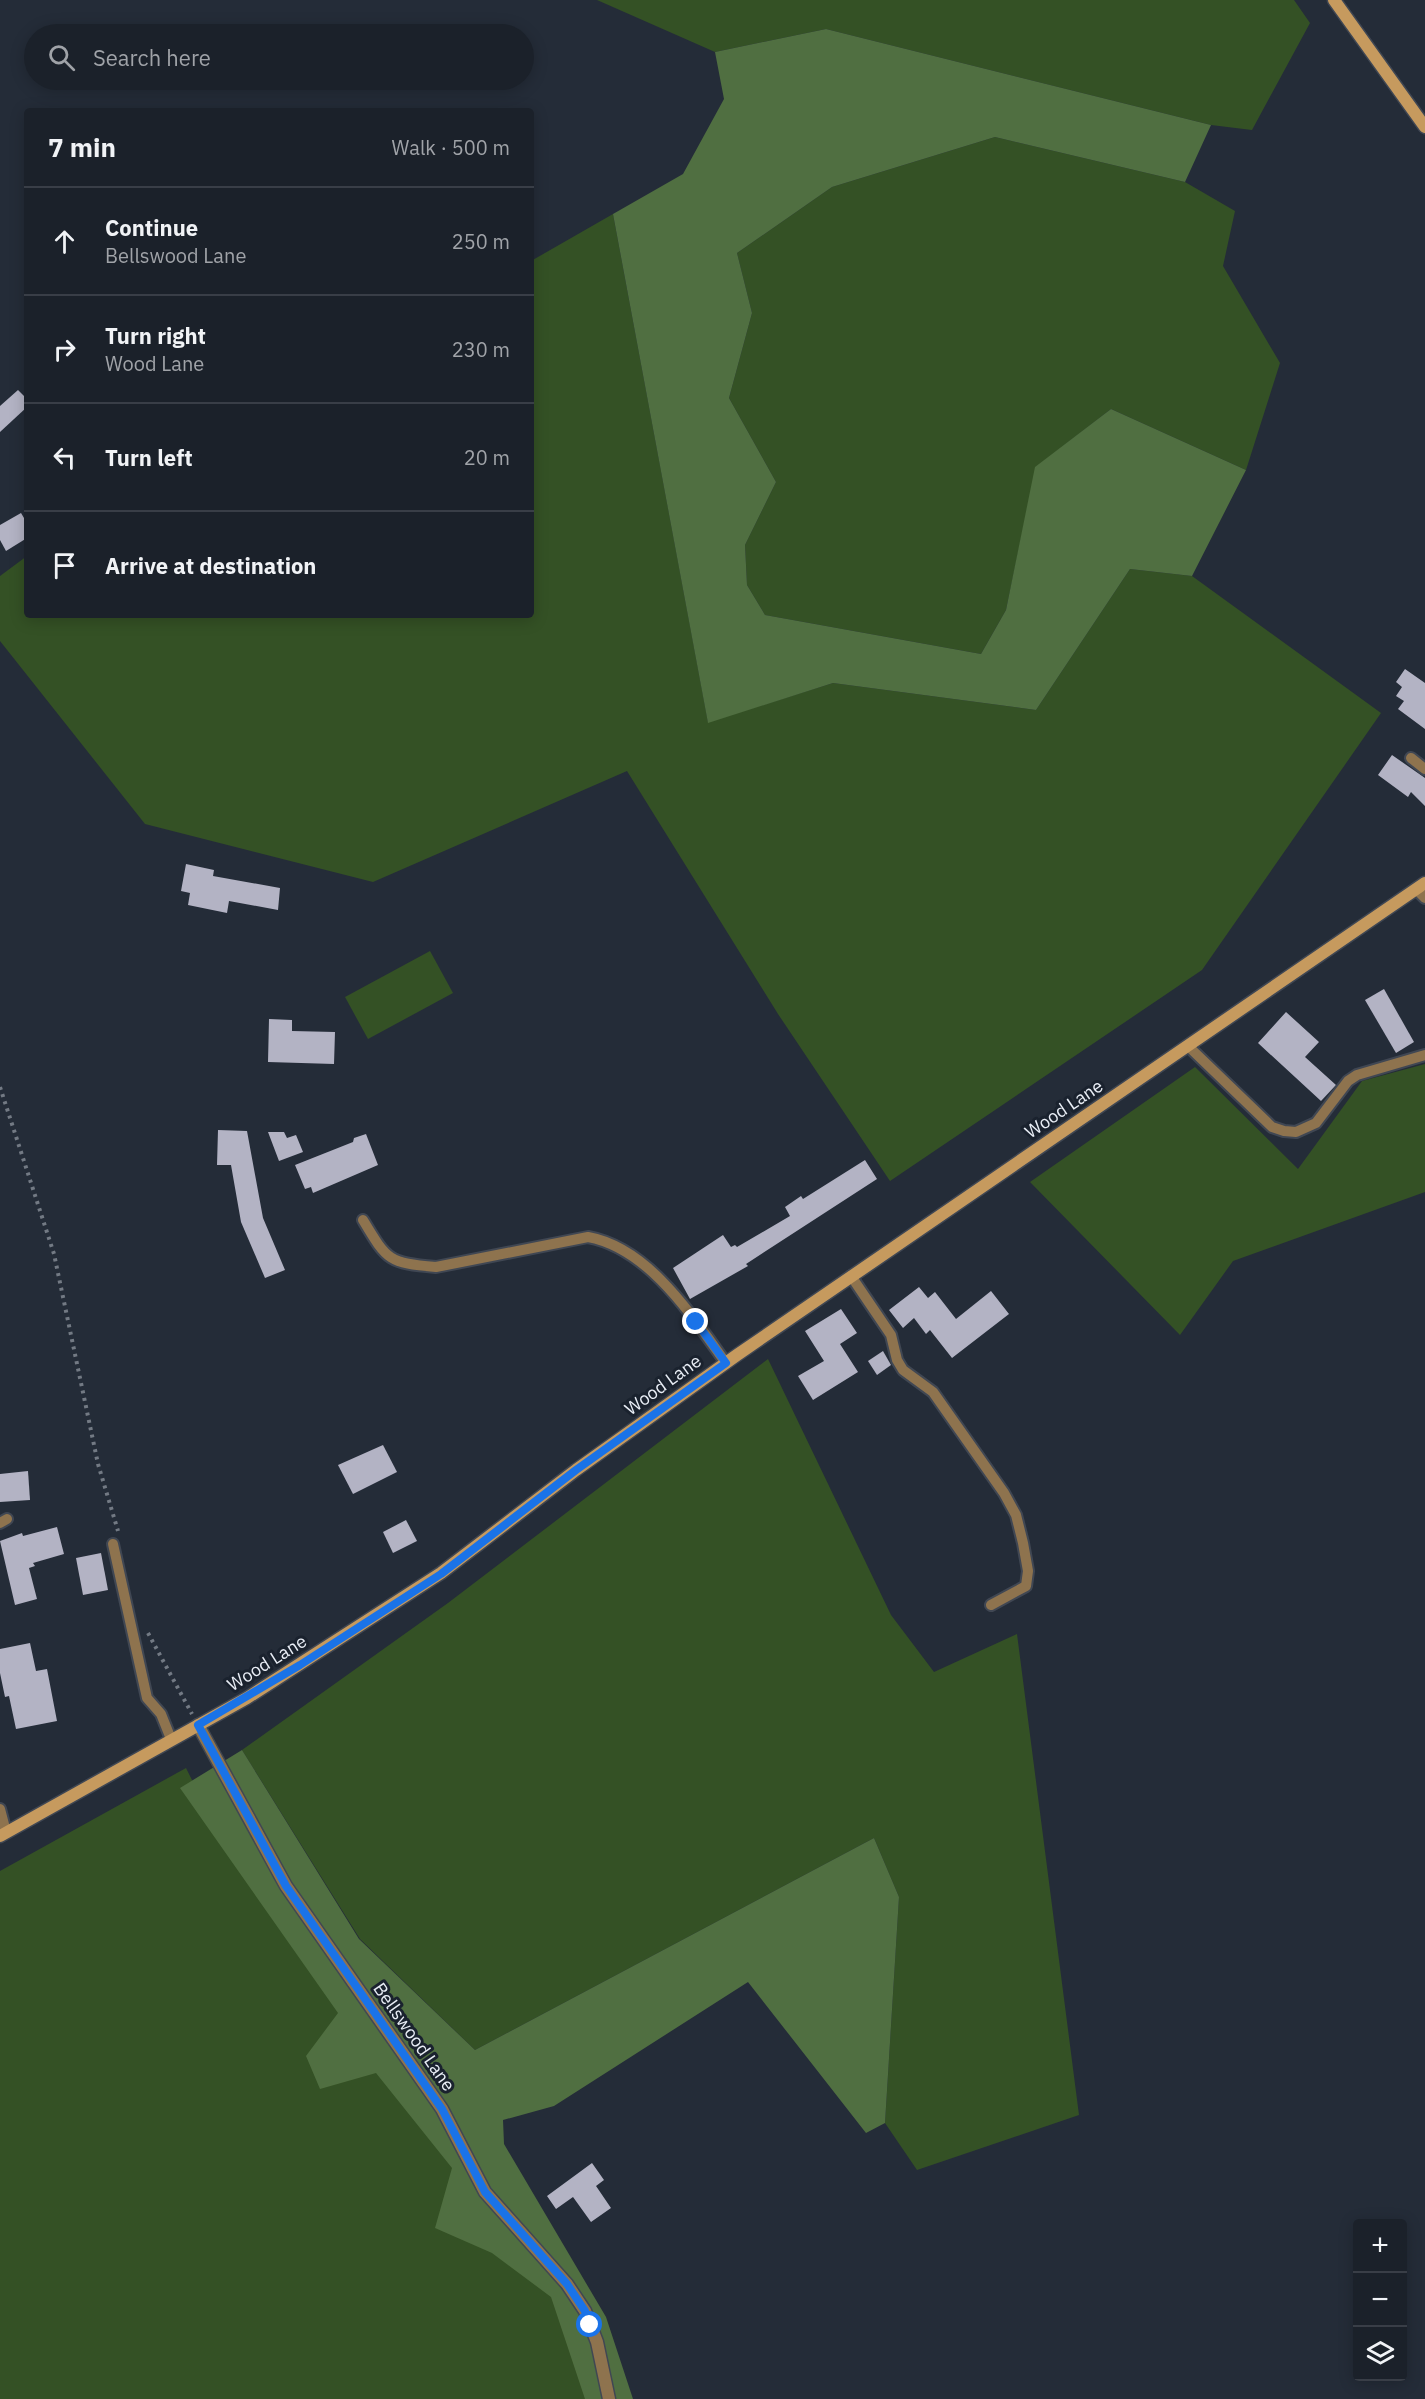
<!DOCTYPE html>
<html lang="en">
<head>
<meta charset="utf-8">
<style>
	:root { --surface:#1b212a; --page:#282e36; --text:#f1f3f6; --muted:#a0a3a8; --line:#393e47 }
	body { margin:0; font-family:"IBM Plex Sans",sans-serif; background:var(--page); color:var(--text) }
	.controls { position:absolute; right:18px; bottom:18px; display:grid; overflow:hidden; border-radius:6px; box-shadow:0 3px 15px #0003 }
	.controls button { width:54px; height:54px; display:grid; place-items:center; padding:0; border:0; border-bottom:2px solid var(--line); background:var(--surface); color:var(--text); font:30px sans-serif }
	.stop { position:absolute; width:18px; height:18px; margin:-14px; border:4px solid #1a73e8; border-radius:50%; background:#fff }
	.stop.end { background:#1a73e8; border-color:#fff; box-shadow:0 2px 6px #0008 }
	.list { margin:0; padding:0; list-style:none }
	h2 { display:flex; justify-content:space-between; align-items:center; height:78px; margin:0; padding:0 24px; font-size:26px }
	h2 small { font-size:20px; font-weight:400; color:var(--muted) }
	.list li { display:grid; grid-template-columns:39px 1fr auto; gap:18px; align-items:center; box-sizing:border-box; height:108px; padding:0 24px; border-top:2px solid var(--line) }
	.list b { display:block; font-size:22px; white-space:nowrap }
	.list p { margin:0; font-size:20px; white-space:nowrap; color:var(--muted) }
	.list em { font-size:20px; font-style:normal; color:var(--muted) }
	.icon { flex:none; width:33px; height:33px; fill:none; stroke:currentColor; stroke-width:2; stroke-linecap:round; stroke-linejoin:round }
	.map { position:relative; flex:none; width:1425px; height:2399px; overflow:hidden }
	.search { position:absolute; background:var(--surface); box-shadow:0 3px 15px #0003; left:24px; top:24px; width:510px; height:66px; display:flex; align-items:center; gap:15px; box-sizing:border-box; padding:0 21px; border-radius:33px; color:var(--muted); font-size:22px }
	.panel { position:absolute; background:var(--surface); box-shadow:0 3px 15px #0003; left:24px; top:108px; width:510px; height:510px; border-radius:6px }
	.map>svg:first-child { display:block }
</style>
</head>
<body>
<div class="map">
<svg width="1425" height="2399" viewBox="0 0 1425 2399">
	<rect width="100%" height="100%" fill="#242c38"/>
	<g fill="#345125">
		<polygon points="597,0 1294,0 1310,23 1252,130 1211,125 826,29 715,52"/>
		<polygon points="995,137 1185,182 1235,211 1223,266 1280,363 1246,470 1111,409 1036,467 1006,610 981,654 765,615 747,585 745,545 776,482 729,398 752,313 737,253 832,187"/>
		<polygon points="613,214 708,722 833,683 1036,710 1130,569 1192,576 1381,713 1202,970 890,1181 778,1014 627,771 373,882 145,824 0,641 0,576 27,556 27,615 531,615 531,261"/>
		<polygon points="430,951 453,993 368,1039 345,997"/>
		<polygon points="1425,1064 1425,1192 1233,1261 1180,1335 1030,1182 1195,1067 1298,1169 1362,1081"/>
		<polygon points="768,1359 891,1615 934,1672 1017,1634 1079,2115 917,2170 885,2123 899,1897 874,1838 475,2050 360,1939 242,1750 448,1603"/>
		<polygon points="186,1768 192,1780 558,2293 599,2399 0,2399 0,1871"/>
	</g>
	<g fill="#506f41">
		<polygon points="826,29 1211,125 1185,182 995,137 832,187 737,253 752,313 729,398 776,482 745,545 747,585 765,615 981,654 1006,610 1035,467 1111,409 1246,470 1192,576 1130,569 1036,710 833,683 708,723 613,214 683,174 724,99 715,52"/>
		<polygon points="242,1750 359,1939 475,2050 874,1838 899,1897 885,2123 866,2133 748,1982 554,2106 503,2120 504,2144 606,2317 633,2399 585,2399 551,2297 492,2253 435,2228 452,2168 376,2073 320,2089 306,2056 338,2013 180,1788"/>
	</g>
	<g fill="#b3b3c4">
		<polygon points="18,390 27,399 27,407 0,432 0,406"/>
		<polygon points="21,513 27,523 27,538 6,551 0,540 0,525"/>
		<polygon points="1405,669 1425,683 1425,729 1398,709 1404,701 1396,696 1402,687 1396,682"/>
		<polygon points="1392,755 1425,778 1425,806 1411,792 1408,797 1378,775"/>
		<polygon points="186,864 214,870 213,876 280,888 278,910 229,901 227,913 188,905 190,893 181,891"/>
		<polygon points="1384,989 1414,1042 1396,1053 1365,1000"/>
		<polygon points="1286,1012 1319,1042 1305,1057 1336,1085 1321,1101 1258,1043"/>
		<polygon points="269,1019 292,1020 292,1031 335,1032 334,1064 268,1062"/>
		<polygon points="218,1130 247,1131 263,1218 285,1270 265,1278 241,1222 231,1165 217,1165"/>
		<polygon points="268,1132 284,1132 287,1138 296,1135 303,1152 279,1161"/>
		<polygon points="366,1134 378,1165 313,1193 311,1187 305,1189 295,1165 353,1142 354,1138"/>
		<polygon points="865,1160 877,1179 746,1264 748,1266 690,1299 673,1268 723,1235 731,1247 735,1245 737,1247 790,1216 785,1207 801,1196 803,1199"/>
		<polygon points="919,1287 928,1298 935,1292 956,1319 991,1291 1009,1314 952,1358 930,1330 926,1334 914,1318 903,1328 889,1310"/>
		<polygon points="841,1309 857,1333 840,1344 858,1372 813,1400 798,1376 824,1361 805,1331"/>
		<polygon points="883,1351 891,1365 877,1375 868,1361"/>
		<polygon points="383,1445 397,1472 353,1494 338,1465"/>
		<polygon points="28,1471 30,1500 0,1502 0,1474"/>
		<polygon points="406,1520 417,1541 393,1553 383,1532"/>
		<polygon points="57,1527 64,1554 33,1563 35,1566 29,1568 37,1599 15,1605 0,1541 22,1533 23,1536"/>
		<polygon points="101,1553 108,1590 83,1595 76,1558"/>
		<polygon points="30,1643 36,1671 47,1669 57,1721 16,1729 9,1696 5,1697 0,1673 0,1649"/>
		<polygon points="592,2163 604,2180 596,2186 611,2208 591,2222 573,2197 556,2209 547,2196"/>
	</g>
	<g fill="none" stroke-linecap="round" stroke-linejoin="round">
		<g stroke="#404753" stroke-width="14">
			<g id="lane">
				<polyline points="1411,758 1425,769"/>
				<polyline points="1416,889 1425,898"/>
				<polyline points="1188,1046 1272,1127 1284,1131 1296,1132 1316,1123 1348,1081 1357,1075 1425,1055"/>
				<path d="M363,1220C387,1260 388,1263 436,1267L588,1237C649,1248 692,1316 726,1363"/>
				<polyline points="851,1276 891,1335 897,1360 903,1370 933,1392 1004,1493 1016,1515 1023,1543 1028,1571 1026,1586 991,1605"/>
				<polyline points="0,1523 7,1519"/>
				<polyline points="113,1544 147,1698 161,1714 171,1739"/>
				<polyline points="0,1809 6,1832"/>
			</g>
		</g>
		<g stroke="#404753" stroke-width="15">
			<polyline id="street" points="198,1725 286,1886 442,2109 485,2192 567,2284 585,2311 597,2342 609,2399"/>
		</g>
		<g stroke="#404753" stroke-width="15">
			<g id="secondary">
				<polyline points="1334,0 1425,127"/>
				<polyline points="0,1836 247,1698 441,1573 576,1470 737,1355 1425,883"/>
			</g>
		</g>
		<g stroke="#737a84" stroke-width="4" stroke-dasharray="3 4.5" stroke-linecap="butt">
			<polyline points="0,1087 54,1254 98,1464 118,1531"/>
			<polyline points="148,1633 192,1714"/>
		</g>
		<use href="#lane" stroke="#8e734e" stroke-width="10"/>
		<use href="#street" stroke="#8e734e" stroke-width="12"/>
		<use href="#secondary" stroke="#c69a5e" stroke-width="12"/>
	</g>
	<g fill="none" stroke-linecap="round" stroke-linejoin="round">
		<polyline stroke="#1a73e8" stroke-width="8" points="590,2325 585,2311 567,2284 485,2192 442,2109 286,1886 198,1725 300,1665 441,1574 576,1470 726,1363 696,1322"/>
	</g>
	<g text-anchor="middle" stroke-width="6" stroke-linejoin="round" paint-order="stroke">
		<g font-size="18" fill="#e9eef6" stroke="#1a222e">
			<text transform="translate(1064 1109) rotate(-34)" y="6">Wood Lane</text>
			<text transform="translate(663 1385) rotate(-36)" y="6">Wood Lane</text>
			<text transform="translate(267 1663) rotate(-32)" y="6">Wood Lane</text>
			<text transform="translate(414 2037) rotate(55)" y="6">Bellswood Lane</text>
		</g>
	</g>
</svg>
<div class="controls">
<button>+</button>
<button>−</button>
<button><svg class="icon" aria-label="layers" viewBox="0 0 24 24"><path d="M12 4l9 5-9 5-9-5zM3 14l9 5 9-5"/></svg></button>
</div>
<div class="stop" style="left:590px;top:2325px"></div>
<div class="stop end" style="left:696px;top:1322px"></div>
<div class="search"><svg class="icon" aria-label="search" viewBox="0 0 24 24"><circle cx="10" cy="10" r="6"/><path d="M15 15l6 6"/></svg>Search here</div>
<section class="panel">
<h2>7 min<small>Walk · 500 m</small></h2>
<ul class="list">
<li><svg class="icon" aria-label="ahead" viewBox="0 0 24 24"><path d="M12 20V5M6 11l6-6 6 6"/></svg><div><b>Continue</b><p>Bellswood Lane</p></div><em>250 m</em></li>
<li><svg class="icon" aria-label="right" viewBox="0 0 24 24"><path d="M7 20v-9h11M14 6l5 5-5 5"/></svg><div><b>Turn right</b><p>Wood Lane</p></div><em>230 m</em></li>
<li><svg class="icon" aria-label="left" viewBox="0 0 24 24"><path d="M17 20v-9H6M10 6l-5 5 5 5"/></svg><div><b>Turn left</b></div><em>20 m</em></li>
<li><svg class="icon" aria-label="arrive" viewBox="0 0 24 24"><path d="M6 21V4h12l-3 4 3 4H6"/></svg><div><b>Arrive at destination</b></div></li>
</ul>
</section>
</div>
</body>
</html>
